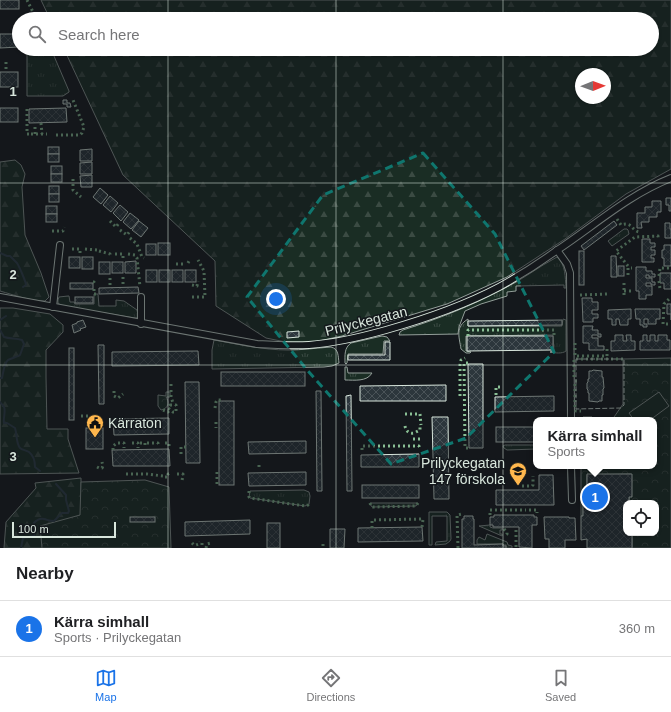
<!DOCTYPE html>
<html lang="en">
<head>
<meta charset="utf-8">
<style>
	:root { --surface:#fff; --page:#f2f2f2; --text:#202124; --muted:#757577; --line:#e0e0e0; --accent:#1a73e8 }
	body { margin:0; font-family:Arial,sans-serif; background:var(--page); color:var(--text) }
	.controls { position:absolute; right:12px; bottom:12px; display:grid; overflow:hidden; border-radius:8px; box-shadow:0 1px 3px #0004 }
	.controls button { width:36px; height:36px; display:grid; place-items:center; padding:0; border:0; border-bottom:1px solid var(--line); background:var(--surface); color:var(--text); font:20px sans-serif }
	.compass { position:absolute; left:575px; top:68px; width:36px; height:36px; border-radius:50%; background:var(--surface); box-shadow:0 1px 3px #0004; rotate:89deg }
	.scale { position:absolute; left:12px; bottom:10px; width:104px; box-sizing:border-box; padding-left:4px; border:2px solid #d8e6dc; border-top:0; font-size:11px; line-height:14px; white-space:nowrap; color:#d8e6dc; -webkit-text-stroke:3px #14181c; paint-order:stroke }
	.you { position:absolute; left:276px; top:299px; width:14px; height:14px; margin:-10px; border:3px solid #fff; border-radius:50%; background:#1a73e8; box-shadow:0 0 0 6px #1a73e833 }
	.badge { display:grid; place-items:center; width:26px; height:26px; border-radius:50%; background:var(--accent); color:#fff; font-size:13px; font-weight:700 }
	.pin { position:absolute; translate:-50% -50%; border:2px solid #fff; box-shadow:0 1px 4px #0006 }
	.popup { position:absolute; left:533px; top:417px; width:124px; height:52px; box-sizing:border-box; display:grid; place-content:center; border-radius:8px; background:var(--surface); filter:drop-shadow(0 1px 3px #0005); font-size:13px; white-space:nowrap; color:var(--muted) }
	.popup b { font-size:15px; color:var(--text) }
	.popup::after { content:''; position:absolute; left:50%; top:100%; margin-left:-8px; border:8px solid transparent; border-top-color:var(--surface) }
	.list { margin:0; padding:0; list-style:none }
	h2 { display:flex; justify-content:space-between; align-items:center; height:52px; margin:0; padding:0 16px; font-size:17px }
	h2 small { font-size:13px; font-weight:400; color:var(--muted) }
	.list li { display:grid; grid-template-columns:26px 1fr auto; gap:12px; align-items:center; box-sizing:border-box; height:56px; padding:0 16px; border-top:1px solid var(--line) }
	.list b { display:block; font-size:15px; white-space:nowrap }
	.list p { margin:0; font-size:13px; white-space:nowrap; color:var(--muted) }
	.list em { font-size:13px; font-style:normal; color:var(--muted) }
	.icon { flex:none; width:22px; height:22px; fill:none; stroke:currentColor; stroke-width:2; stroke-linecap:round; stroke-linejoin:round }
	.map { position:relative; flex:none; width:671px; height:548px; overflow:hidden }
	.search { position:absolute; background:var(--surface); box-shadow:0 1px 3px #0004; left:12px; right:12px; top:12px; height:44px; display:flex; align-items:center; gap:10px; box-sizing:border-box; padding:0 14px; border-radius:22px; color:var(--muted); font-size:15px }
	.sheet { height:108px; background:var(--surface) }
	nav { display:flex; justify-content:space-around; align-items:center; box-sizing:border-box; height:56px; border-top:1px solid var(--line); background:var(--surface); font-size:11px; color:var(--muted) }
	nav a { display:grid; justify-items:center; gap:2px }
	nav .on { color:var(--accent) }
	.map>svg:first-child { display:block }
</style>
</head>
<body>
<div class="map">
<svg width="671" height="548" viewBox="0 0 671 548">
	<defs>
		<pattern id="grass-tufts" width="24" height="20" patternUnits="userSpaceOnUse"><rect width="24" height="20" fill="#1a2d24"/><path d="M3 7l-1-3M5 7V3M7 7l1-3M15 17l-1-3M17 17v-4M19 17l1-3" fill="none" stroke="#3b4b43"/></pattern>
		<pattern id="forest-firs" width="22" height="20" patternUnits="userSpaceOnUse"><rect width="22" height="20" fill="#1a2d24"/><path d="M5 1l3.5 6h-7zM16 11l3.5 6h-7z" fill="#3b4b43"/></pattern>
		<pattern id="park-crowns" width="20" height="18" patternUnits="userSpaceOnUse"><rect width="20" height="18" fill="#1a2d24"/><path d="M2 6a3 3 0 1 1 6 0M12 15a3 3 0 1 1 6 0" fill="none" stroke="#3b4b43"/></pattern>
		<pattern id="building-cross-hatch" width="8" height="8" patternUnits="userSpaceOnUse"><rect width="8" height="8" fill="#2c363c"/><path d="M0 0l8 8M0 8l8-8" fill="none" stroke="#4a5358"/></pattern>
	</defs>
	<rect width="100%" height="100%" fill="#14181c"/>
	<g fill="url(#grass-tufts)" stroke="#939e99">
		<polygon points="27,49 51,49 69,91 69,92 63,96 27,96"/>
		<polygon points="624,229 627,229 628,230 629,234 612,246 608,241"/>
		<path d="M557,257C566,265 565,277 566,288H564V285L516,286V291L507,292V296L481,304L465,311L459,327L458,334L399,335L400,332L403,330C438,319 471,306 503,289C522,280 538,267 557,257Z"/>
		<polygon points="94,294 98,294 99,306 116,306 116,300 124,301 137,310 138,315 137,318 135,318 62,306 58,303 58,300 59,297 68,296 69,296 70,302 74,302 75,304 94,304"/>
		<path d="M468,319V326H562L563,319L566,320V351C562,354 555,353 550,352L554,351L553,335L466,336V351L471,352L470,353H466L461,349C459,336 455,327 468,319Z"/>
		<path d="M382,336L387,337L390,341H384L383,354H348L347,363L346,364L345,363C345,355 344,348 351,343Z"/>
		<path d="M214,340C238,344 263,350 288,350C302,350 317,348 331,347C339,349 338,356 339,363L332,366L324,367L212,369V350Z"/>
		<path d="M345,367H347L348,373H372C367,382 354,380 345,380Z"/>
		<polygon points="505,445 536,445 536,449 507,450 504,448 503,446"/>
		<polygon points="304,490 309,492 310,496 309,504 305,506 250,498 249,497 250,491"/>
		<polygon points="370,503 418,503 416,506 373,507 371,506"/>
		<polygon points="429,512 447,512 450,515 451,539 450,541 446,544 435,545 436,542 447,541 447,516 432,516 432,545 429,545"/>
		<polygon points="490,525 490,527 493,528 502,528 502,530 500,530 500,534 502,534 502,536 479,526"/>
		<polygon points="487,534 507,542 508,545 512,546 512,548 506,548 506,545 504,545 503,544 477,544 477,540 479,537 485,540"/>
	</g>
	<g fill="url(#forest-firs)" stroke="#939e99" fill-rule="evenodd">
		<path d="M41,0H671V169L626,194L565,239L507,277L447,304L342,336L300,345L266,338L216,306L215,261L123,175L64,49H652V19H50ZM581,74H605V98H581Z"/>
		<path d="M15,160L21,165L25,174L22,187L25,235L41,273L49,297L45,301C30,301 14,295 0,291V162Z"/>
		<polygon points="0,308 13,308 50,314 63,325 63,332 46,350 46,377 47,429 68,429 68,439 79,473 0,474"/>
		<polygon points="81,478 81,514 46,548 4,548 6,522 36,488 35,483"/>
	</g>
	<g fill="url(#park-crowns)" stroke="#939e99">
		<polygon points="671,358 671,548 632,548 632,533 656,533 656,503 629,503 631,474 587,475 587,497 583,498 583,516 581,516 581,466 654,466 654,420 612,420 623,404 623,359"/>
		<path d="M166,392H170V397H166C170,402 168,409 161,410L158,406V395L166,396Z"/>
		<polygon points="145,480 169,487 171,548 42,548 40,526 80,515 81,482"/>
	</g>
	<polygon fill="#1a2d24" stroke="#939e99" points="659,392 669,406 650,420 634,420 629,413"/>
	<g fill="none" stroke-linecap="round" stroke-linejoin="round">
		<g stroke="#2f3f4d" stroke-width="2">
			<path d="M0,253L7,256H10C12,258 15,261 17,263C19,266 26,282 26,285L23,287"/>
			<polyline points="0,320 6,316"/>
			<path d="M0,330L4,337C10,339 16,338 22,340L24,344L20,355C17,357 12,358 8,360C4,363 3,374 2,378H0"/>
			<path d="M0,402C1,404 3,405 4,407C6,411 3,418 4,423H7L15,428C17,434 16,443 20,448C22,450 26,450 29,452C34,456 35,461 35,467L40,471"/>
			<path d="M21,548L23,538L34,536C35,532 33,529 33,525C34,521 40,518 44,519C48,520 49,521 54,521L62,513H68L69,511L66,500V495L56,484"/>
		</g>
	</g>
	<g fill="url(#building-cross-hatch)" stroke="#d8e6dc">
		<rect x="0" y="0" width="19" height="9"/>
		<polygon points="0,34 19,34 19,47 0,48"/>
		<rect x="0" y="72" width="18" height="15"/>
		<polygon points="63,100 67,100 67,103 70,103 71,107 67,107 67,104 63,104"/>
		<rect x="0" y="108" width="18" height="14"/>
		<polygon points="66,108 67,122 29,123 29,109"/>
		<rect x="48" y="147" width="11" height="7"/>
		<polygon points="92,149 92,161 80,161 80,150"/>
		<rect x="48" y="154" width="11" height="8"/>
		<polygon points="92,162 92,174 80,174 80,163"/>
		<rect x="51" y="166" width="11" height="8"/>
		<rect x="51" y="174" width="11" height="8"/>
		<polygon points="92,175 92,187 81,187 80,176"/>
		<rect x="49" y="186" width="10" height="8"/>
		<polygon points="100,188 108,195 101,204 93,197"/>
		<rect x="49" y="194" width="10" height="8"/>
		<polygon points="110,196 118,203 111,212 103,205"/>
		<polygon points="666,198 671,198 671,211 669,211 669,205 666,205"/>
		<polygon points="652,201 661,201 661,212 657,212 657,217 649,217 649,222 641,222 642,228 637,228 637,213 645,213 645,207 652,207"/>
		<polygon points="120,205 128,212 121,221 113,213"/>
		<rect x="46" y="206" width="11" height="8"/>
		<polygon points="130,213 139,220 131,229 123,222"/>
		<rect x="46" y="214" width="11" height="8"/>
		<polygon points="139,221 148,228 141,237 132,230"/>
		<polygon points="614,221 617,225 584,250 581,246"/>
		<polygon points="665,223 670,223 670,229 671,229 671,238 665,238"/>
		<polygon points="642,239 650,239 650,243 655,243 655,247 651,247 651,250 655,250 655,255 651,255 651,258 654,258 654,262 642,262"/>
		<rect x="158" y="243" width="12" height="12"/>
		<rect x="146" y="244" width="10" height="11"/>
		<polygon points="664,245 671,245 671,266 664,266 664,258 662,258 662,250 664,250"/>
		<rect x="579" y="251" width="5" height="34"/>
		<polygon points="611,256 616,256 617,277 611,277"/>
		<rect x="69" y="257" width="11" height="11"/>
		<rect x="82" y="257" width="11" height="12"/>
		<polygon points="136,261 136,273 125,273 125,262"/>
		<rect x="99" y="262" width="11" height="12"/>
		<rect x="112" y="262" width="11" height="11"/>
		<rect x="618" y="266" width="6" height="10"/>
		<polygon points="636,267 646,267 646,271 652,271 652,274 655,274 655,277 649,277 649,275 646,275 646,278 652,278 652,282 655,282 655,285 651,285 651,283 646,283 646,286 652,286 652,295 646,295 646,299 639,299 639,291 636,291"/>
		<rect x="146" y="270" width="11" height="12"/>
		<rect x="159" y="270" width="11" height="12"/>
		<rect x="172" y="270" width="11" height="12"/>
		<rect x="185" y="270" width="11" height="12"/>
		<polygon points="660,273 671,273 671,289 664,289 664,283 660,283"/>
		<rect x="70" y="283" width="23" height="6"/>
		<polygon points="138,287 139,293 99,294 99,288"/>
		<rect x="75" y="297" width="18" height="6"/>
		<polygon points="582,298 592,298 592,302 598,302 598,310 592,310 592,314 598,314 598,318 593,318 593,322 583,322"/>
		<polygon points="667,304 671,304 671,320 671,314 667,314"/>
		<polygon points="631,309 631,319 628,319 628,325 620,325 619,319 616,319 616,325 612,325 612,319 608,319 608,310"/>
		<polygon points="635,309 660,309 660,319 656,319 656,324 648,324 648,319 644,319 644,324 647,324 647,327 643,327 643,325 640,325 640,319 636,319"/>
		<polygon points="83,320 86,327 80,329 81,330 74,333 72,325 77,323 77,322"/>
		<polygon points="562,320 562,325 468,326 468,321"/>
		<polygon points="583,326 593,326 592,330 598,330 598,334 601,334 601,337 598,337 598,335 592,335 592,338 598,338 598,346 604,346 604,350 589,350 589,343 583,343"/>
		<polygon points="299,331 299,337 287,338 287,332"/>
		<polygon points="615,335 623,335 623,341 627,341 626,335 631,335 631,341 635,341 635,350 611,351 611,341 615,341"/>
		<polygon points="643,335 647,335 647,341 650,341 650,335 655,335 655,341 658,341 658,335 667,335 667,340 670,340 670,350 640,350 640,341 643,341"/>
		<polygon points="467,336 553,336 553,350 467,351"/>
		<polygon points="385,342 390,342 390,360 348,360 348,355 385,355"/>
		<polygon points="98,345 104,345 104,404 99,404"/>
		<rect x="69" y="348" width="5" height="72"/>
		<polygon points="198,351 199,365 112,366 112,352"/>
		<polygon points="468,364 483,364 483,448 469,448"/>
		<polygon points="593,370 602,371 602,377 603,377 604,388 603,389 603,395 602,395 602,401 599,401 598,402 589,401 589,393 588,393 588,390 587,389 587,383 588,382 588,379 589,379 589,371 592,371"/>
		<rect x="221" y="372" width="84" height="14"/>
		<polygon points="185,382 199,382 200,463 186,463"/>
		<polygon points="446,385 446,401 360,401 360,386"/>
		<polygon points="316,391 321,391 322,491 317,491"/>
		<polygon points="351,395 352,491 347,491 346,396"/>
		<polygon points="554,396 554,411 495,412 495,397"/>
		<rect x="219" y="401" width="15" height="84"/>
		<polygon points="432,417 448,417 449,499 434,499"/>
		<polygon points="583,417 592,417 593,420 583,420"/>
		<polygon points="169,418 169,434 114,435 113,419"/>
		<rect x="496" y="427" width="40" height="15"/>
		<rect x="86" y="428" width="17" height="21"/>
		<polygon points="306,441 306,453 249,454 248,442"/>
		<polygon points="169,449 170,466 113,466 112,450"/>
		<polygon points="419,454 419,467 361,467 361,455"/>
		<polygon points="306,472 306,485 249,486 248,473"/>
		<polygon points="587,474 632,474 632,497 629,497 629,503 626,503 626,533 632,533 632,548 587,548 587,539 581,540 581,516 583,516 583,497 587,497"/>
		<polygon points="539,475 553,475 554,505 496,505 496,490 539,490"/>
		<rect x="362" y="485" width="57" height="13"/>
		<polygon points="494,515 534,515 534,517 537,517 537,525 532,525 532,548 519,547 519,527 493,527 493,525 490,525 490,517 494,517"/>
		<polygon points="464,516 473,516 473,519 474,519 474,545 503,544 503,546 506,546 506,548 462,548 462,519 464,519"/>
		<rect x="130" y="517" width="25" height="5"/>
		<polygon points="544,517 569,517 569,518 575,518 576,540 565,540 565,548 549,548 549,539 545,539"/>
		<polygon points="250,520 250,534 185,536 185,522"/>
		<rect x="267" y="523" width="13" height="25"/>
		<polygon points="422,527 423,541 358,542 358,528"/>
		<polygon points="330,529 345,529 344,548 330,548"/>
	</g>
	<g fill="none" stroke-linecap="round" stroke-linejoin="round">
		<g stroke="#d8e6dc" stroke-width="8">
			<g id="minor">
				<polyline points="557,250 567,264 570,273 571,420"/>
				<path d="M0,297L257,344C274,345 291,346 309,345C335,343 361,337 386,330C425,319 463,306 499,287C519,276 538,264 556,251C594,226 628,195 671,178"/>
				<polyline points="141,297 141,324"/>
				<polyline points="53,307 60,245"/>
				<polyline points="571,466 572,500"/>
			</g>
		</g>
		<use href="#minor" stroke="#14181c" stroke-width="6"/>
		<g stroke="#8ac095" stroke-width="3" stroke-dasharray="2 3" stroke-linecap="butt">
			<polyline points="27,0 34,14"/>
			<polyline points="6,69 6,60"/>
			<polyline points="27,109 27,134 29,134"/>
			<polyline points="41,123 42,134"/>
			<polyline points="35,127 35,134"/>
			<polyline points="31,134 47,134"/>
			<polyline points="56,135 80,135 82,133 84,127 73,100"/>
			<polyline points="73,179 73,190 81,197"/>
			<path d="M617,219L621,225C633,221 631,232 641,232"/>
			<polyline points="110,221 116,227 119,223"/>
			<polyline points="120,230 127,235 130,231"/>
			<polyline points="52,231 63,231 64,227"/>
			<polyline points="130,238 137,244 142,257 144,258"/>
			<polyline points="72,249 80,249 80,254"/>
			<polyline points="85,249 97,250"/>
			<polyline points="99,251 110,254 110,257"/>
			<polyline points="115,254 123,254 123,258"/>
			<polyline points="128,254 135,255 137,258 140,287"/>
			<polyline points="188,263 189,261"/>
			<polyline points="176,264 183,264 183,267"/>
			<polyline points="628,266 616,251 635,237 658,236 658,239"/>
			<polyline points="628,275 628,268 632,268"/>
			<polyline points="659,276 660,268 671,268"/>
			<polyline points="123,277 123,284"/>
			<polyline points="110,278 110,288"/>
			<polyline points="659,281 660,289"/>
			<polyline points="93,282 94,282 96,285"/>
			<polyline points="192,285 197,286 198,281"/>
			<polyline points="94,289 94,294 98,294"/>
			<polyline points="624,291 633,291"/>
			<polyline points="580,295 608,294"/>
			<polyline points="624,295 624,283 626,283"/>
			<polyline points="192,297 205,297 204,271 198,260"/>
			<polyline points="668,324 663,324 664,304 671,297"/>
			<polyline points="468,336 468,330 554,330 554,336"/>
			<polyline points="575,343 575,356 607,356 607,346"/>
			<polyline points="574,377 574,359 624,359"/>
			<polyline points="171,384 171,387"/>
			<polyline points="171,390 171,397 173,403"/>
			<polyline points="575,391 575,381 580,381"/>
			<polyline points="114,393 114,390"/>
			<polyline points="496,395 496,387 501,387"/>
			<polyline points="575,395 575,410 576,411 581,411"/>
			<polyline points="114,396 118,398 123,394"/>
			<polyline points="460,396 460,365 461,360 465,358"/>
			<polygon points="170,405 176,405 176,412 173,412 168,408"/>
			<polyline points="215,408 216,402 217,400 221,400"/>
			<polyline points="163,410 168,412 169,411"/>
			<polyline points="405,414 420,414 421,425"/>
			<polyline points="81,416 91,416"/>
			<polyline points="216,422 216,428"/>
			<path d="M405,426C406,431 409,434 414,433"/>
			<polyline points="416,432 420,430 420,427"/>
			<polyline points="413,439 420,439 420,436"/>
			<polyline points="132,443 138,443 138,448"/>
			<polyline points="140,443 145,443 145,447"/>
			<polyline points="147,443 158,443 158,447"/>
			<polyline points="165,443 169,443 169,446"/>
			<polyline points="468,448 465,448 464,363 468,363"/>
			<polyline points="113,450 113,446 117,443 124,443 124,448"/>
			<polyline points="362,450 362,446 419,446 419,450"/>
			<polyline points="181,454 181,447 186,447"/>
			<polyline points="259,465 259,468"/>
			<polyline points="97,467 99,468 102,468 103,466 102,462"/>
			<polyline points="217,472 217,486"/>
			<polyline points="126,474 147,474 163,476"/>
			<polyline points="177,474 183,474 182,481"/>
			<polyline points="165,477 168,477 168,474 172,474"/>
			<polyline points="522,486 532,486 533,485 533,476"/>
			<polyline points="249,491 249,497 250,498 305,506 308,505 309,502"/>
			<polyline points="370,503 371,506 373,507 416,506 418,503"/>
			<polyline points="529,510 537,510 537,513"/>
			<polyline points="490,515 490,510 526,510"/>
			<polyline points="372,528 372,520 423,519 422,527"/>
			<polyline points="504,529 507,532 507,534 504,536"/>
			<polyline points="516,530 516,548"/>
			<polyline points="192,543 194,545 196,545 199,544 200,542"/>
			<polyline points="202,543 202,548"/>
			<polyline points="323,544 323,548"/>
			<polyline points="206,548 207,544 211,543"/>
			<polyline points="458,548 457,515 462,514"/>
		</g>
		<polygon stroke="#d8e6dc" stroke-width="1" stroke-dasharray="5 2" stroke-linecap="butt" points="576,359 624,359 624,405 621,408 576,409"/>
	</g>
	<path d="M0 0H671V548H0ZM423,153L495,234L554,352L466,438L391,464L308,371L247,297L323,195Z" fill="#14181c" fill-opacity=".55" fill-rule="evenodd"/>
	<path fill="none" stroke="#0f766e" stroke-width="3" stroke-dasharray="8 5" stroke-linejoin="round" d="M423,153L495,234L554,352L466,438L391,464L308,371L247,297L323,195Z"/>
	<path fill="none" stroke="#d8e6dc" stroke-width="1" stroke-opacity="0.55" d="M168,0V19M336,0V19M503,0V19M168,49V548M336,49V548M503,49V548M0,183H671M0,365H671"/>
	<defs>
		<g id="civic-pin" transform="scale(0.9)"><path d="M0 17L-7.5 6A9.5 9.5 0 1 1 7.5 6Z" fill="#ffb74d" stroke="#14181c"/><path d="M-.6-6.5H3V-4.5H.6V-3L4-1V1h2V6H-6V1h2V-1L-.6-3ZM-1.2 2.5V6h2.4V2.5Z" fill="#111"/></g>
		<g id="school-pin" transform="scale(0.9)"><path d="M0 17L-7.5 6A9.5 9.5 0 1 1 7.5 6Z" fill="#ffb74d" stroke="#14181c"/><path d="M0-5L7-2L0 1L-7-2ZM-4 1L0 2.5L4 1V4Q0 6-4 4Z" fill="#111"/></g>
	</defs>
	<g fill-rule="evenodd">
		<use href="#civic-pin" x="95" y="423"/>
		<use href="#school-pin" x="518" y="471"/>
	</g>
	<g text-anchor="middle" stroke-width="3" stroke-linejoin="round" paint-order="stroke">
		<g font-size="14" fill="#d8e6dc" stroke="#14181c">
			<text transform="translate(366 321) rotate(-14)" y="5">Prilyckegatan</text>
		</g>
		<g font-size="14" fill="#d8e6dc" stroke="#14181c" text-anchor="start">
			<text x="108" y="428">Kärraton</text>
			<text x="505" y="468" text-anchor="end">Prilyckegatan<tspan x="505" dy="16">147 förskola</tspan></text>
		</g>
	</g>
	<g font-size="13" text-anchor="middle" font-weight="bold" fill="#d8e6dc" stroke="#14181c" stroke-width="3" stroke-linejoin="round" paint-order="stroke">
		<text x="13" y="96">1</text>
		<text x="13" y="279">2</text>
		<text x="13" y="461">3</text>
	</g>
</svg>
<div class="controls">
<button><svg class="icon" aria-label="locate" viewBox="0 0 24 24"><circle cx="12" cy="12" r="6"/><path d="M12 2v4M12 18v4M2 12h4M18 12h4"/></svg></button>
</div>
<svg class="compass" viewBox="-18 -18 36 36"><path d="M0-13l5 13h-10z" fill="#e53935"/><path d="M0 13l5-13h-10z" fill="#757577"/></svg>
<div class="scale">100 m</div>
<div class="you"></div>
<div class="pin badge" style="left:595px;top:497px">1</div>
<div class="popup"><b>Kärra simhall</b>Sports</div>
<div class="search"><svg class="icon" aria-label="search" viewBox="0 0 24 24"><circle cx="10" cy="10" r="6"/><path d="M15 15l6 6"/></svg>Search here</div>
</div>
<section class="sheet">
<h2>Nearby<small></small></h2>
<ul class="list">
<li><span class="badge">1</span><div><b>Kärra simhall</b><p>Sports · Prilyckegatan</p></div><em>360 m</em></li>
</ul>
</section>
<nav>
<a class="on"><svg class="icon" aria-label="map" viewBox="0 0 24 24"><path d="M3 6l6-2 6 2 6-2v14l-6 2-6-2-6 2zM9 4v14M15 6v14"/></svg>Map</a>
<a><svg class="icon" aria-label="directions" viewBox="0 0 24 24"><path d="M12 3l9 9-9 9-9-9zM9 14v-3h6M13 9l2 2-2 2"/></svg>Directions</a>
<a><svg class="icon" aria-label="saved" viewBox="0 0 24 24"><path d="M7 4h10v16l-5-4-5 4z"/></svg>Saved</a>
</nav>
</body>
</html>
